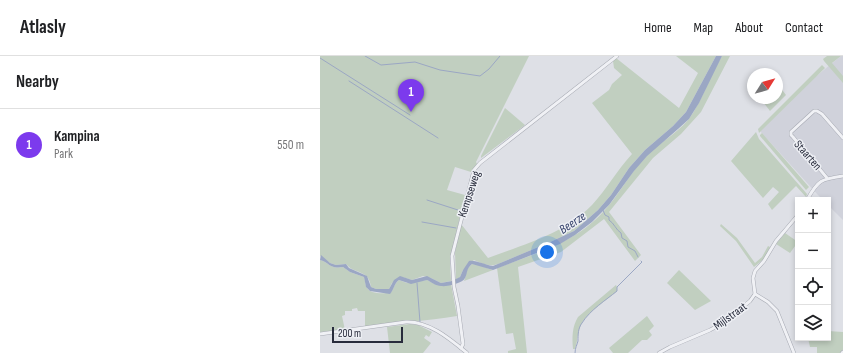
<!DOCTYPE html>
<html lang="en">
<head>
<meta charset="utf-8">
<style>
	:root { --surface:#fff; --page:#f2f2f2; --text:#202124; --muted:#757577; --line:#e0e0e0; --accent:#7c3aed }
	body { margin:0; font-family:"Sofia Sans Condensed",sans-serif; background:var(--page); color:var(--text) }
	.controls { position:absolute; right:12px; bottom:12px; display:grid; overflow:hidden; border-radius:0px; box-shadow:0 2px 6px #0003 }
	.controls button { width:36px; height:36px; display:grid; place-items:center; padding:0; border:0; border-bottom:1px solid var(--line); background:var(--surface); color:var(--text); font:20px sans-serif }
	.compass { position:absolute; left:427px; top:12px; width:36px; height:36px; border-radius:50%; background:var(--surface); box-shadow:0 2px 6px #0003; rotate:53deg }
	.scale { position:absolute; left:12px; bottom:10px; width:71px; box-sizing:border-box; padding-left:4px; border:2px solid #282c3c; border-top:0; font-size:11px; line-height:14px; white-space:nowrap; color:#282c3c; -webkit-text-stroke:3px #edeff4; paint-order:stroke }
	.you { position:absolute; left:227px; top:196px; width:14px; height:14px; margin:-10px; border:3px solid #fff; border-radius:50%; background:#1a73e8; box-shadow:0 0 0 6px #1a73e833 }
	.badge { display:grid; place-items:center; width:26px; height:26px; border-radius:50%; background:var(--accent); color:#fff; font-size:13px; font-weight:700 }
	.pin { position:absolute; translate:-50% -33px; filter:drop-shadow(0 1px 2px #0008) }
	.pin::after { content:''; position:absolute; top:21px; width:14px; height:12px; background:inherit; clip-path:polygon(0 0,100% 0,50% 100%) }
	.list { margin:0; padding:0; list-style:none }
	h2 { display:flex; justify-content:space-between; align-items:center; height:52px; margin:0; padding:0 16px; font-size:17px }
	h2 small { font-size:13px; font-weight:400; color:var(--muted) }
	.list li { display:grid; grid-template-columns:26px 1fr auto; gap:12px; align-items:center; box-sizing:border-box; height:72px; padding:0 16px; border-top:1px solid var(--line) }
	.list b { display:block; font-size:15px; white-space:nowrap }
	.list p { margin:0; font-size:13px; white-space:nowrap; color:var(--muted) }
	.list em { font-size:13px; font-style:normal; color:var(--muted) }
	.icon { flex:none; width:22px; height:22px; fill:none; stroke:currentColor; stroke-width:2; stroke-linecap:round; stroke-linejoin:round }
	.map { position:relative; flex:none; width:523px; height:297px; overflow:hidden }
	header { display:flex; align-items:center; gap:24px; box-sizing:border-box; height:56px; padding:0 20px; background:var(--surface); border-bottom:1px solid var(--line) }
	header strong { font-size:19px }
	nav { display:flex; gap:22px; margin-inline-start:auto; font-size:14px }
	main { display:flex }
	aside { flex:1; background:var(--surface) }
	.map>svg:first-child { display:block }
</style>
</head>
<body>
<header>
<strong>Atlasly</strong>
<nav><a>Home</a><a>Map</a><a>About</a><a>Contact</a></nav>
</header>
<main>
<aside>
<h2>Nearby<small></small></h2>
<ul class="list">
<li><span class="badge">1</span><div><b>Kampina</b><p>Park</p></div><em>550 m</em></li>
</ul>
</aside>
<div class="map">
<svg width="523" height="297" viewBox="0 0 523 297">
	<rect width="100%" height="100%" fill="#dee0e6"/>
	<polygon fill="#d0d2db" points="521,0 523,0 523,164 508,149 508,144 503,144 498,139 440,75 494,22"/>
	<g fill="#c1cfc0">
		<path d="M0,0H209L156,106L157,108L151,116L135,111L127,134L145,139L130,204L131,225L121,227L111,222L103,220L92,224L82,221L72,227L69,233H56L51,231C49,213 35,219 26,208L16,209L10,207L0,200Z"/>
		<path d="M356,0H396L366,56L353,70L325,94L309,112L291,139L278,154L254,175L228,187L178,208C169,211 163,208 154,204L143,214L140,221L136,224L135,196L141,168L168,202C205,188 244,178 272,149C287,133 297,114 312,98L272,47L289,34L292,28L302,19L294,12L293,5L296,2L359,52L378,17Z"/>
		<path d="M402,0H410L381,56L361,78L333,102L289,156L321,199L315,205L284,163L241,196L198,211L207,297H188V295L196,293L193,277L186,278L177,212C214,198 255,187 283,156C299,139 310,117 326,100C341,85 362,75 373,57C384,39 391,18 402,0Z"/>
		<polygon points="507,0 521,0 512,7 523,20 523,27 504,5 503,3"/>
		<polygon points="502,9 505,12 439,77 438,73"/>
		<polygon points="457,27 466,39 450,55 440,42 457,42"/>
		<polygon points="185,52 205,69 161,102 161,100"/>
		<polygon points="436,76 439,83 487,138 486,141 476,130 452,154 448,148 459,136 453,131 443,142 411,105"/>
		<polygon points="442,77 489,131 486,134 440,80 440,79"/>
		<polygon points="401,168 417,182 435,207 442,201 448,190 450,191 444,203 434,211 416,185 400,170"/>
		<polygon points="465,177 478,186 470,197 456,188"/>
		<path d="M0,204C11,207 8,213 23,211L30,216L44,221C45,224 45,227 46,230C49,239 63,237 70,237C74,234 74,227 79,224L87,227L107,224L117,229L131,228L137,260C107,265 76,267 45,271V255H38L37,252L32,253V255H25V259L22,260L25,274L0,276Z"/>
		<path d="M152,208C158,208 166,212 173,214L144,225C147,218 145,213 152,208Z"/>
		<polygon points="359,214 391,245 375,254 347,227"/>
		<path d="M296,229L297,231V235C287,244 266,257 261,269C257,277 258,285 255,293H253C252,281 252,271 258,261Z"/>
		<polygon points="327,260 334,270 329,275 332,279 327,284 322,284 308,297 293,297 289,292"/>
		<polygon points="90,268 98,269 112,276 109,281 106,279 104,282 111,287 103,297 70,297 67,271"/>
		<polygon points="508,275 523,276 523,294 520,297 497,297 497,291 490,291 488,282 508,282"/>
	</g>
	<path fill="#9ba7c4" d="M396,0H402L379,47L369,63L358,73L327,100L314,115L289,149L272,166L255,179L240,188L173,214L152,208C146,213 148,216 145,222C143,227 127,231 121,230C116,230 111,226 107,224L91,228L79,224C74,227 74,234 70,238L50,235L46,231L44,221L30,216L23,211C8,213 11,207 0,204L1,199L10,207L16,209L26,208L29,212L47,220L51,231L56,233H69L74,224L80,220L92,224L107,220L121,227L132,225L140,221L143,214L149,205C157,204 164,209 173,210L228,187L254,175L278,154L291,139L309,112L325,94L353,70L366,56Z"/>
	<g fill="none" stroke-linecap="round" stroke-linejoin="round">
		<g stroke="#9ba7c4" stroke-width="1">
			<polyline points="45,0 61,9 95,6 120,14 160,20 169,13 180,0"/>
			<polyline points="0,2 90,59"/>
			<polyline points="29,25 118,82"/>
			<polyline points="107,144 141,155"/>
			<path d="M283,154L285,159L289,161V164C294,167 296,174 301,177L302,182L307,185L308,191L315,195L318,201"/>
			<polyline points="102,166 136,172"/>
			<polyline points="97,227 100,266"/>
			<path d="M255,297C255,292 257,289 258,285C258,279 258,272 262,267C270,254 286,244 297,235V231L322,206L321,205"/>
		</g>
		<g stroke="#a7aab3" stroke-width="4">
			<g id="minor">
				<polyline points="507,122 473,81 471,79 471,76 494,55 497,55 502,58 523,82"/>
				<path d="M487,144C498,124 501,123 523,120"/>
				<polyline points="435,238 448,246 457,255 474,297"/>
				<path d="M0,278L86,266C109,265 130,283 147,297"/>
				<polyline points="141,292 143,288 138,250 134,231 132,200 154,114 160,107 297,0"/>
				<polyline points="339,297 350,291 390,274 403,267 430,245 435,238 433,222 435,215 444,205 456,185 478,159"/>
				<polyline points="522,297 523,296"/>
			</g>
		</g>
		<use href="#minor" stroke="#f0f1f5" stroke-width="3"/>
	</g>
	<g text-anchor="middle" stroke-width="3" stroke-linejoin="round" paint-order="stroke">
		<g font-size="12" fill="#282c3c" stroke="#edeff4">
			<text transform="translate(488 99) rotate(49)" y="4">Staarten</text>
			<text transform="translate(149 138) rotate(-72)" y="4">Kempseweg</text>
			<text transform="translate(410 260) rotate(-36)" y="4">Mijlstraat</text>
		</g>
		<g font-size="13" font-style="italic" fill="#36436c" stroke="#edeff4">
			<text transform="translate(252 166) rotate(-34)" y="5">Beerze</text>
		</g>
	</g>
</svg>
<div class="controls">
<button>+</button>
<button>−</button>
<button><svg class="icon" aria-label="locate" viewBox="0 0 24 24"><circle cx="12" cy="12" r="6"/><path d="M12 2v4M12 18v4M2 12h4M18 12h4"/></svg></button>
<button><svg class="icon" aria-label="layers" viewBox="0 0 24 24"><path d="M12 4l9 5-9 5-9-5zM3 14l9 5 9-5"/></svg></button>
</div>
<svg class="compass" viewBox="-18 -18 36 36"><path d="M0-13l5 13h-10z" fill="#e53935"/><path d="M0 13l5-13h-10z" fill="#757577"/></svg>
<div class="scale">200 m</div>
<div class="you"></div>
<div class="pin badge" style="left:91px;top:56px">1</div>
</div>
</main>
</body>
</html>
